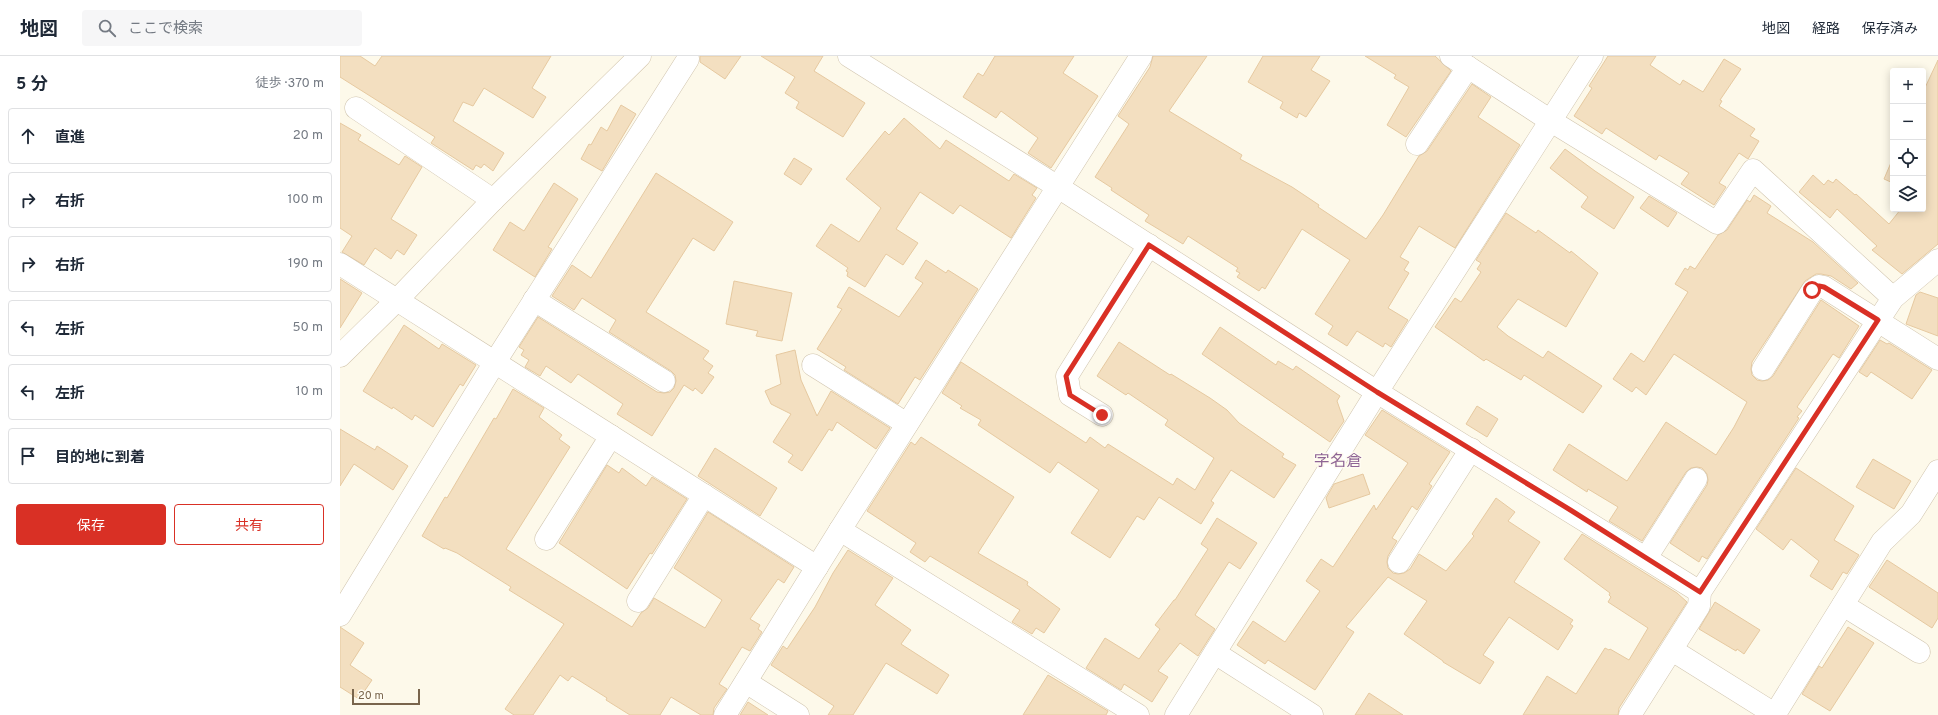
<!DOCTYPE html>
<html lang="ja">
<head>
<meta charset="utf-8">
<style>
	:root { --surface:#fff; --page:#f6f6f7; --text:#1f2937; --muted:#747a83; --line:#e0e1e3; --accent:#d93025 }
	body { margin:0; font-family:Overpass,"Noto Sans JP",sans-serif; background:var(--page); color:var(--text) }
	.controls { position:absolute; right:12px; top:12px; display:grid; overflow:hidden; border-radius:4px; box-shadow:0 2px 10px #0003 }
	.controls button { width:36px; height:36px; display:grid; place-items:center; padding:0; border:0; border-bottom:1px solid var(--line); background:var(--surface); color:var(--text); font:20px sans-serif }
	.scale { position:absolute; left:12px; bottom:10px; width:68px; box-sizing:border-box; padding-left:4px; border:2px solid #79654c; border-top:0; font-size:11px; line-height:14px; white-space:nowrap; color:#79654c; -webkit-text-stroke:3px #fffcf1; paint-order:stroke }
	.stop { position:absolute; width:12px; height:12px; margin:-9px; border:3px solid #d93025; border-radius:50%; background:#fff }
	.stop.end { background:#d93025; border-color:#fff; box-shadow:0 1px 4px #0008 }
	.list { margin:0; padding:0; list-style:none }
	h2 { display:flex; justify-content:space-between; align-items:center; height:52px; margin:0; padding:0 16px; font-size:17px }
	h2 small { font-size:13px; font-weight:400; color:var(--muted) }
	.list li { display:grid; grid-template-columns:26px 1fr auto; gap:12px; align-items:center; box-sizing:border-box; height:56px; margin:0 8px 8px; padding:0 8px; border:1px solid var(--line); border-radius:4px }
	.list b { display:block; font-size:15px; white-space:nowrap }
	.list em { font-size:13px; font-style:normal; color:var(--muted) }
	.actions { display:flex; gap:8px; padding:12px 16px }
	.actions a { flex:1; padding:9px 0; border:1px solid var(--accent); border-radius:4px; text-align:center; font-size:14px; color:var(--accent) }
	.actions .main { background:var(--accent); color:#fff }
	.icon { flex:none; width:22px; height:22px; fill:none; stroke:currentColor; stroke-width:2; stroke-linecap:round; stroke-linejoin:round }
	.map { position:relative; flex:none; width:1598px; height:659px; overflow:hidden }
	header { display:flex; align-items:center; gap:24px; box-sizing:border-box; height:56px; padding:0 20px; background:var(--surface); border-bottom:1px solid var(--line) }
	header strong { font-size:19px }
	nav { display:flex; gap:22px; margin-inline-start:auto; font-size:14px }
	.search { width:280px; height:36px; background:var(--page); display:flex; align-items:center; gap:10px; box-sizing:border-box; padding:0 14px; border-radius:4px; color:var(--muted); font-size:15px }
	main { display:flex }
	aside { flex:1; background:var(--surface) }
	.map>svg:first-child { display:block }
</style>
</head>
<body>
<header>
<strong>地図</strong>
<div class="search"><svg class="icon" aria-label="search" viewBox="0 0 24 24"><circle cx="10" cy="10" r="6"/><path d="M15 15l6 6"/></svg>ここで検索</div>
<nav><a>地図</a><a>経路</a><a>保存済み</a></nav>
</header>
<main>
<aside>
<h2>5 分<small>徒歩 · 370 m</small></h2>
<ul class="list">
<li><svg class="icon" aria-label="ahead" viewBox="0 0 24 24"><path d="M12 20V5M6 11l6-6 6 6"/></svg><div><b>直進</b></div><em>20 m</em></li>
<li><svg class="icon" aria-label="right" viewBox="0 0 24 24"><path d="M7 20v-9h11M14 6l5 5-5 5"/></svg><div><b>右折</b></div><em>100 m</em></li>
<li><svg class="icon" aria-label="right" viewBox="0 0 24 24"><path d="M7 20v-9h11M14 6l5 5-5 5"/></svg><div><b>右折</b></div><em>190 m</em></li>
<li><svg class="icon" aria-label="left" viewBox="0 0 24 24"><path d="M17 20v-9H6M10 6l-5 5 5 5"/></svg><div><b>左折</b></div><em>50 m</em></li>
<li><svg class="icon" aria-label="left" viewBox="0 0 24 24"><path d="M17 20v-9H6M10 6l-5 5 5 5"/></svg><div><b>左折</b></div><em>10 m</em></li>
<li><svg class="icon" aria-label="arrive" viewBox="0 0 24 24"><path d="M6 21V4h12l-3 4 3 4H6"/></svg><div><b>目的地に到着</b></div></li>
</ul>
<div class="actions"><a class="main">保存</a><a>共有</a></div>
</aside>
<div class="map">
<svg width="1598" height="659" viewBox="0 0 1598 659">
	<rect width="100%" height="100%" fill="#fdf9ea"/>
	<g fill="#f3dfc0" stroke="#e6c9a0">
		<polygon points="0,0 20,0 35,10 42,0 211,0 192,32 206,41 193,62 144,32 133,50 123,46 113,65 164,97 153,115 144,108 141,112 136,109 133,114 91,87 95,81 0,21"/>
		<polygon points="360,0 401,0 385,23 360,6"/>
		<polygon points="421,0 483,0 474,15 525,47 503,81 456,52 459,46 445,37 455,21"/>
		<polygon points="655,0 734,0 723,17 758,40 711,112 688,97 698,82 661,55 656,62 623,41 638,17 643,20"/>
		<polygon points="813,0 867,0 829,55 902,99 900,103 952,131 979,149 978,151 1026,183 1043,159 1079,100 1087,95 1132,28 1151,41 1138,61 1180,89 1115,192 1079,170 1060,201 1069,206 1064,214 1069,217 1048,252 1068,264 1051,291 1045,287 1043,291 1017,275 1007,290 988,278 993,270 975,258 1010,204 962,173 925,233 922,231 919,235 897,221 900,217 896,215 898,212 848,180 843,188 805,165 809,159 771,134 772,132 755,121 789,68 778,60 810,11"/>
		<polygon points="923,0 980,0 971,14 990,25 966,61 959,57 957,62 940,52 943,46 908,26"/>
		<polygon points="1025,0 1095,0 1111,15 1066,81 1047,69 1069,31 1054,22 1056,19"/>
		<polygon points="1268,0 1316,0 1310,9 1340,29 1343,24 1363,36 1384,3 1401,13 1380,44 1382,45 1379,50 1415,73 1410,80 1419,85 1408,103 1399,97 1379,127 1386,131 1374,149 1341,128 1349,117 1319,99 1316,104 1266,72 1262,78 1234,60 1252,32 1249,30"/>
		<polygon points="1598,4 1598,188 1562,218 1532,194 1537,190 1497,153 1490,162 1459,136 1473,119 1484,129 1488,124 1493,127 1496,123 1515,139 1516,138 1549,168 1561,153 1583,153 1583,36"/>
		<polygon points="281,49 296,58 262,115 241,103 249,88 251,89 261,71 267,75"/>
		<polygon points="564,62 600,93 606,84 669,125 674,118 697,132 692,139 696,142 671,182 620,149 613,158 580,136 556,173 578,187 563,209 546,198 525,231 507,220 508,216 506,215 508,212 476,190 491,168 519,186 541,152 506,123 545,75 549,79"/>
		<polygon points="0,67 21,79 18,84 59,109 65,100 82,111 51,163 77,179 64,199 57,194 51,203 35,192 24,209 2,196 12,180 0,172"/>
		<polygon points="1225,93 1255,115 1294,141 1274,173 1241,151 1248,141 1210,112"/>
		<polygon points="454,102 472,113 461,129 444,118"/>
		<polygon points="1553,102 1553,127 1544,123"/>
		<polygon points="316,117 393,166 374,195 353,182 306,256 369,295 363,303 373,310 368,317 374,321 362,338 355,332 353,335 344,329 312,380 277,358 283,348 238,318 231,327 206,310 200,320 185,311 189,304 181,299 184,294 179,291 198,261 317,336 324,337 330,336 334,332 336,325 335,319 331,315 269,276 276,264 242,242 234,254 212,240 232,209 251,222"/>
		<polygon points="214,127 238,143 208,191 212,193 195,221 153,194 170,166 184,175"/>
		<polygon points="1414,139 1431,150 1427,157 1473,186 1518,227 1511,233 1491,220 1481,218 1476,218 1465,225 1412,306 1411,313 1412,319 1417,324 1422,325 1428,324 1433,320 1481,244 1519,270 1499,302 1493,298 1457,351 1462,355 1457,361 1459,362 1367,503 1362,500 1359,506 1330,487 1367,429 1368,424 1367,418 1362,412 1357,411 1351,412 1346,416 1302,485 1269,465 1278,451 1248,433 1247,436 1213,414 1229,388 1287,425 1326,366 1376,399 1394,371 1407,346 1334,298 1306,339 1296,331 1292,336 1273,323 1291,297 1304,306 1348,236 1335,228 1345,212 1348,214 1350,210 1355,213 1378,179 1387,174 1407,144 1410,146"/>
		<polygon points="1309,140 1337,157 1328,171 1300,152"/>
		<polygon points="1166,157 1196,177 1198,174 1230,197 1231,195 1258,217 1226,271 1178,243 1157,271 1168,280 1203,302 1208,295 1262,330 1243,357 1184,319 1181,324 1146,303 1144,305 1095,271 1115,242 1121,246 1141,216 1137,213 1141,207 1136,204"/>
		<polygon points="586,204 606,217 608,214 638,233 580,324 575,321 558,348 504,314 506,311 477,293 502,253 497,251 509,231 559,261 583,227 575,222"/>
		<polygon points="0,223 22,237 0,272"/>
		<polygon points="394,225 452,237 442,285 416,280 418,275 386,268"/>
		<polygon points="1580,236 1598,242 1598,280 1566,268 1576,239"/>
		<polygon points="64,269 99,293 102,288 136,309 123,330 120,328 93,371 75,359 72,364 53,351 52,353 23,335"/>
		<polygon points="880,271 936,309 938,305 953,314 956,310 1000,340 997,345 1004,365 990,386 862,298"/>
		<polygon points="1540,284 1547,288 1549,287 1592,314 1572,343 1531,316 1527,321 1519,316"/>
		<polygon points="779,286 830,319 831,318 870,342 887,354 899,367 944,398 942,401 956,409 934,442 891,414 871,445 874,447 861,468 819,441 804,464 797,460 770,502 731,477 759,434 718,406 710,417 638,369 641,364 620,352 622,350 602,337 621,306 746,387 750,381 765,392 768,388 833,429 837,422 855,434 874,402 825,369 828,364 788,337 786,339 757,320"/>
		<polygon points="455,294 461,324 477,360 491,335 550,372 536,393 497,366 492,375 489,373 462,415 448,406 453,399 433,386 451,358 431,348 425,335 441,328 436,299"/>
		<polygon points="173,333 204,352 199,361 222,379 219,383 230,391 166,493 292,571 301,557 308,552 314,542 365,572 382,544 334,512 368,456 454,511 444,527 438,523 410,563 420,569 418,573 422,576 410,595 402,591 379,628 387,633 374,652 373,659 361,659 331,641 320,659 290,659 266,644 267,642 232,620 228,625 220,619 193,659 174,659 165,653 224,568 169,534 171,531 117,497 105,492 104,493 82,480 105,441 107,442 154,362 156,363"/>
		<polygon points="1137,350 1158,363 1147,381 1126,368"/>
		<polygon points="1042,354 1110,396 1089,428 1092,430 1077,454 1072,450 1052,482 1057,485 1048,500 1047,506 1048,512 1053,517 1058,518 1064,517 1070,513 1079,498 1106,515 1134,480 1132,478 1156,442 1175,456 1168,465 1200,486 1174,526 1233,564 1230,568 1233,570 1218,594 1169,561 1143,599 1154,606 1140,628 1103,606 1103,605 1064,578 1087,545 1048,521 1006,571 1014,576 975,634 928,604 925,608 897,589 913,565 945,586 980,535 966,525 981,503 993,511 1034,449 1036,454 1068,407 1025,379"/>
		<polygon points="0,373 35,394 37,390 68,410 53,434 14,408 0,430"/>
		<polygon points="581,381 674,441 638,497 688,526 687,529 720,553 704,577 696,572 692,578 672,566 680,554 590,500 585,506 570,496 576,487 527,455 571,386 575,389"/>
		<polygon points="375,392 437,432 420,460 358,420"/>
		<polygon points="1533,403 1571,425 1554,453 1516,431"/>
		<polygon points="267,409 279,417 282,412 306,430 312,421 347,443 312,498 310,497 287,533 219,487"/>
		<polygon points="1456,412 1514,450 1494,484 1519,499 1507,518 1503,516 1492,534 1470,520 1479,505 1451,483 1443,494 1416,473"/>
		<polygon points="1023,418 1030,438 989,452 986,442 994,428"/>
		<polygon points="877,462 917,487 900,513 889,506 855,559 875,573 858,600 840,587 818,615 828,621 812,646 784,628 781,634 746,612 765,582 799,603 820,573 815,569 834,544 835,544 868,493 861,488"/>
		<polygon points="1242,478 1337,537 1347,546 1279,652 1278,659 1183,659 1207,620 1236,638 1265,592 1269,594 1270,593 1289,604 1308,572 1268,546 1271,541 1269,539 1270,537 1224,503"/>
		<polygon points="508,494 553,522 535,549 571,574 561,588 609,619 597,638 546,607 513,659 488,659 494,650 431,609 443,590 447,593 475,551 493,517"/>
		<polygon points="1547,504 1598,537 1598,562 1592,572 1529,531"/>
		<polygon points="1375,546 1420,574 1404,598 1397,593 1396,595 1359,573"/>
		<polygon points="0,571 24,587 10,609 32,624 19,643 0,631"/>
		<polygon points="1508,571 1534,587 1490,655 1462,638 1479,610 1482,612"/>
		<polygon points="708,619 768,655 766,659 683,659"/>
		<polygon points="1029,637 1063,659 1015,659"/>
		<polygon points="408,646 428,659 400,659"/>
	</g>
	<g fill="none" stroke-linecap="round" stroke-linejoin="round">
		<g stroke="#d0c4ae" stroke-width="23">
			<g id="street">
				<polyline points="509,0 718,131 1037,336 1360,536"/>
				<polyline points="1111,0 1211,65 1377,167 1413,114 1553,242"/>
				<polyline points="16,52 153,144"/>
				<polyline points="1077,88 1128,11"/>
				<polyline points="0,208 477,511"/>
				<polyline points="194,244 324,325"/>
				<polyline points="473,309 567,368"/>
				<polyline points="1423,313 1472,235 1479,230 1484,231 1598,303"/>
				<polyline points="762,359 730,339 727,320 809,189"/>
				<polyline points="500,474 798,659"/>
				<polyline points="206,483 271,380"/>
				<polyline points="1306,502 1356,423"/>
				<polyline points="1059,506 1131,393"/>
				<polyline points="298,545 364,439"/>
				<polyline points="1503,549 1579,596"/>
				<polyline points="0,559 155,306 348,3"/>
				<polyline points="1332,594 1436,659"/>
				<polyline points="875,597 972,659"/>
				<polyline points="406,626 458,659"/>
				<polyline points="1435,658 1542,486 1571,458 1598,415"/>
				<polyline points="385,659 500,474 801,0"/>
				<polyline points="836,659 1037,336 1252,0"/>
				<polyline points="1290,659 1359,550 1360,536 1553,242 1598,204"/>
			</g>
		</g>
		<g stroke="#d3c5ac" stroke-width="23">
			<polyline id="secondary" points="0,300 56,245 153,144 300,0"/>
		</g>
		<use href="#street" stroke="#fff" stroke-width="22"/>
		<use href="#secondary" stroke="#fff" stroke-width="22"/>
	</g>
	<g fill="none" stroke-linecap="round" stroke-linejoin="round">
		<polyline stroke="#d93025" stroke-width="5" points="762,359 730,339 726,320 809,189 1037,336 1232,455 1360,536 1538,264 1484,231 1479,230 1472,234"/>
	</g>
	<g text-anchor="middle" stroke-width="3" stroke-linejoin="round" paint-order="stroke">
		<g font-size="16" fill="#8e6495" stroke="#fffcf1">
			<text x="998" y="410">字名倉</text>
		</g>
	</g>
</svg>
<div class="controls">
<button>+</button>
<button>−</button>
<button><svg class="icon" aria-label="locate" viewBox="0 0 24 24"><circle cx="12" cy="12" r="6"/><path d="M12 2v4M12 18v4M2 12h4M18 12h4"/></svg></button>
<button><svg class="icon" aria-label="layers" viewBox="0 0 24 24"><path d="M12 4l9 5-9 5-9-5zM3 14l9 5 9-5"/></svg></button>
</div>
<div class="scale">20 m</div>
<div class="stop" style="left:1472px;top:234px"></div>
<div class="stop end" style="left:762px;top:359px"></div>
</div>
</main>
</body>
</html>
